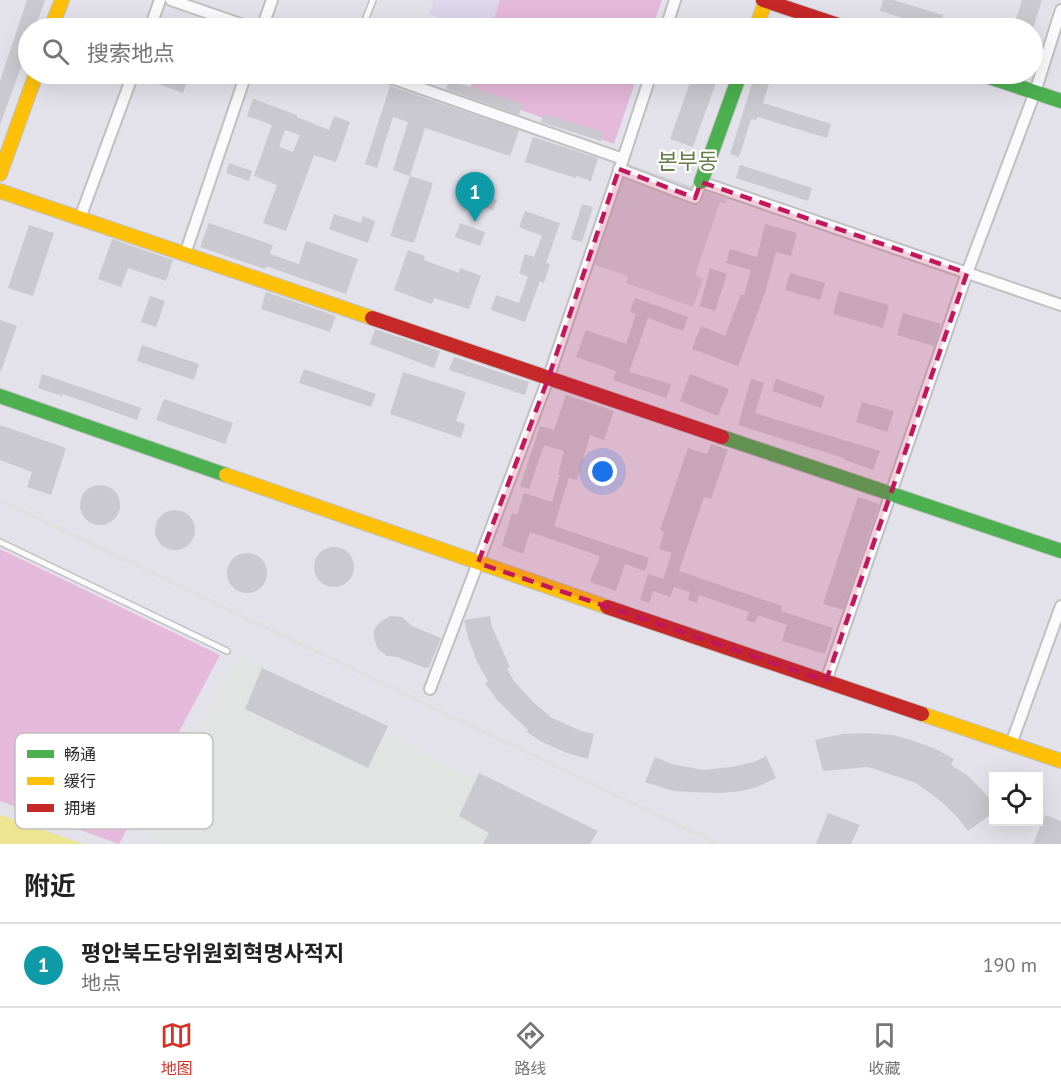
<!DOCTYPE html>
<html lang="zh">
<head>
<meta charset="utf-8">
<style>
	:root { --surface:#fff; --page:#f6f6f6; --text:#222; --muted:#767676; --line:#e0e0e0; --accent:#d93025 }
	body { margin:0; font-family:"PT Sans","Noto Sans SC","Noto Sans KR",sans-serif; background:var(--page); color:var(--text) }
	.controls { position:absolute; right:18px; bottom:18px; display:grid; overflow:hidden; border-radius:0px; box-shadow:0 6px 24px #0002 }
	.controls button { width:54px; height:54px; display:grid; place-items:center; padding:0; border:0; border-bottom:2px solid var(--line); background:var(--surface); color:var(--text); font:30px sans-serif }
	.you { position:absolute; left:603px; top:472px; width:21px; height:21px; margin:-15px; border:4px solid #fff; border-radius:50%; background:#1a73e8; box-shadow:0 0 0 9px #1a73e833 }
	.badge { display:grid; place-items:center; width:39px; height:39px; border-radius:50%; background:var(--accent); color:#fff; font-size:20px; font-weight:700 }
	.pin { position:absolute; translate:-50% -50px; filter:drop-shadow(0 2px 3px #0008) }
	.pin::after { content:''; position:absolute; top:32px; width:21px; height:18px; background:inherit; clip-path:polygon(0 0,100% 0,50% 100%) }
	.list { margin:0; padding:0; list-style:none }
	h2 { display:flex; justify-content:space-between; align-items:center; height:78px; margin:0; padding:0 24px; font-size:26px }
	h2 small { font-size:20px; font-weight:400; color:var(--muted) }
	.list li { display:grid; grid-template-columns:39px 1fr auto; gap:18px; align-items:center; box-sizing:border-box; height:84px; padding:0 24px; border-top:2px solid var(--line) }
	.list b { display:block; font-size:22px; white-space:nowrap }
	.list p { margin:0; font-size:20px; white-space:nowrap; color:var(--muted) }
	.list em { font-size:20px; font-style:normal; color:var(--muted) }
	.icon { flex:none; width:33px; height:33px; fill:none; stroke:currentColor; stroke-width:2; stroke-linecap:round; stroke-linejoin:round }
	.map { position:relative; flex:none; width:1061px; height:844px; overflow:hidden }
	.search { position:absolute; background:var(--surface); box-shadow:0 6px 24px #0002; left:18px; right:18px; top:18px; height:66px; display:flex; align-items:center; gap:15px; box-sizing:border-box; padding:0 21px; border-radius:33px; color:var(--muted); font-size:22px }
	.sheet { height:162px; background:var(--surface) }
	nav { display:flex; justify-content:space-around; align-items:center; box-sizing:border-box; height:84px; border-top:2px solid var(--line); background:var(--surface); font-size:16px; color:var(--muted) }
	nav a { display:grid; justify-items:center; gap:3px }
	nav .on { color:var(--accent) }
	.map>svg:first-child { display:block }
</style>
</head>
<body>
<div class="map">
<svg width="1061" height="844" viewBox="0 0 1061 844">
	<rect width="100%" height="100%" fill="#e3e1ea"/>
	<polygon fill="#e1e4e3" points="238,654 600,844 165,844 140,831"/>
	<polygon fill="#ddd6ed" points="434,0 500,0 491,28 470,24 467,28 429,14"/>
	<g fill="#e5b9db">
		<polygon points="500,0 662,0 652,28 491,28"/>
		<polygon points="475,74 638,74 614,144 469,91"/>
		<polygon points="0,549 220,655 119,844 0,801"/>
	</g>
	<polygon fill="#d2d0d9" points="616,160 727,199 726,204 720,202 695,275 703,279 693,307 626,283 628,276 581,260"/>
	<polygon fill="#eee593" points="0,815 9,818 83,844 0,844"/>
	<g fill="#cac9cf" fill-rule="evenodd">
		<polygon points="27,0 45,0 35,28 28,28 28,48 0,125 0,81"/>
		<polygon points="883,0 893,0 943,15 942,18 969,27 969,28 935,28 880,11"/>
		<polygon points="1022,0 1042,0 1033,28 1013,28"/>
		<polygon points="682,19 705,27 704,28 679,28"/>
		<polygon points="775,20 797,27 797,28 772,28"/>
		<polygon points="154,74 190,74 183,93 151,81"/>
		<polygon points="693,74 719,74 693,147 670,139"/>
		<polygon points="755,74 772,74 763,103 831,124 827,138 758,117 756,120 751,119 739,157 730,154"/>
		<polygon points="449,80 522,104 519,115 446,89"/>
		<polygon points="390,86 519,130 510,156 425,128 410,176 393,170 408,122 393,117 377,168 365,164"/>
		<path d="M253,99L297,115V117L329,130L334,116L350,122L336,162L314,155L286,231L263,223L277,185L254,176L272,125L247,116ZM285,130L300,135L293,152L279,147Z"/>
		<polygon points="544,114 603,132 601,141 541,122"/>
		<polygon points="533,137 598,158 591,181 577,176 576,178 525,162"/>
		<polygon points="229,163 252,171 249,181 226,173"/>
		<polygon points="740,165 812,188 808,201 736,178"/>
		<polygon points="410,176 433,183 414,243 390,236"/>
		<polygon points="480,194 497,200 493,210 477,204"/>
		<polygon points="582,204 593,207 582,242 571,239"/>
		<polygon points="525,211 560,223 546,263 550,264 544,283 540,281 525,322 491,310 496,295 519,303 528,277 519,273 525,254 534,257 542,236 519,227"/>
		<polygon points="334,214 361,223 363,216 375,221 368,243 329,229"/>
		<polygon points="209,223 273,245 270,254 299,264 306,241 358,259 346,294 266,266 265,269 200,247"/>
		<polygon points="460,223 485,232 480,246 455,237"/>
		<polygon points="765,224 797,233 791,256 776,252 765,293 738,366 692,349 701,326 725,336 741,294 744,295 751,270 726,263 730,249 757,257"/>
		<polygon points="29,225 54,233 33,296 8,288"/>
		<polygon points="112,239 173,260 166,281 128,268 121,287 98,279"/>
		<polygon points="408,250 425,256 424,260 459,273 460,268 481,276 469,309 434,298 432,304 394,290"/>
		<polygon points="710,268 727,274 715,311 700,306"/>
		<polygon points="790,273 825,283 820,300 785,290"/>
		<polygon points="839,291 889,305 883,328 833,314"/>
		<polygon points="266,292 336,316 330,332 261,309"/>
		<polygon points="150,296 165,301 156,327 141,322"/>
		<polygon points="635,298 688,317 683,331 648,318 629,372 671,384 666,398 613,380 616,371 576,357 586,330 626,344 636,314 630,312"/>
		<polygon points="903,313 941,324 934,346 897,335"/>
		<polygon points="0,320 17,326 1,371 0,371"/>
		<polygon points="375,329 440,351 434,368 370,344"/>
		<polygon points="142,345 199,364 194,380 137,361"/>
		<polygon points="454,357 529,382 525,395 449,370"/>
		<polygon points="304,369 376,394 371,407 299,383"/>
		<polygon points="403,372 466,392 456,421 465,424 461,438 390,414"/>
		<polygon points="42,374 141,408 137,420 63,394 62,396 38,388"/>
		<polygon points="690,374 729,389 718,416 680,401"/>
		<polygon points="751,379 764,383 755,413 880,451 873,470 843,459 844,458 738,425"/>
		<polygon points="776,379 825,396 821,408 772,391"/>
		<polygon points="566,395 614,411 604,440 590,435 577,480 569,478 554,526 649,558 645,571 625,564 616,591 590,582 600,556 530,532 523,554 502,546 512,513 517,515 524,493 552,502 560,475 558,475 564,451 544,445 529,489 520,486 540,426 554,430"/>
		<polygon points="164,399 233,423 225,444 156,420"/>
		<polygon points="862,402 894,411 887,432 856,422"/>
		<polygon points="0,425 66,448 51,495 27,487 32,472 0,460"/>
		<polygon points="711,444 728,450 711,499 704,497 679,571 782,606 781,611 833,628 825,654 782,641 787,625 758,615 755,623 746,620 749,612 699,595 697,603 688,600 690,592 674,587 670,597 653,591 649,603 640,600 648,574 663,579 672,553 659,549 664,532 660,530 688,448 707,454"/>
		<circle cx="100" cy="505" r="20"/>
		<polygon points="858,497 879,504 843,610 823,604"/>
		<circle cx="175" cy="530" r="20"/>
		<circle cx="334" cy="567" r="20"/>
		<circle cx="247" cy="573" r="20"/>
		<polygon points="390,616 402,617 412,626 441,638 429,667 425,668 397,657 387,656 378,649 374,638 374,630 379,623"/>
		<polygon points="490,616 492,627 510,667 507,669 514,681 533,702 552,718 581,731 594,734 588,759 567,753 542,742 527,732 528,730 497,700 485,683 488,681 478,664 468,638 464,620"/>
		<polygon points="262,668 388,726 368,768 245,709"/>
		<polygon points="868,733 893,735 911,740 936,749 954,759 951,765 967,775 980,788 993,803 993,813 968,831 958,818 942,802 916,783 868,767 823,771 815,740 842,734"/>
		<polygon points="766,756 776,778 757,787 741,791 721,793 690,792 673,791 645,782 655,757 671,764 703,770 731,767 754,762"/>
		<polygon points="479,773 598,831 590,844 483,844 489,833 459,816"/>
		<polygon points="828,813 860,825 851,844 816,844"/>
		<polygon points="1045,815 1061,821 1061,844 1033,844"/>
	</g>
	<g fill="none" stroke-linecap="round" stroke-linejoin="round">
		<g stroke="#c1c1c2" stroke-width="8">
			<g id="lane">
				<polyline points="362,28 373,0"/>
				<polyline points="0,542 227,651"/>
			</g>
		</g>
		<g stroke="#c1c1c2" stroke-width="14">
			<g id="street">
				<polyline points="171,0 252,28"/>
				<polyline points="150,28 160,0"/>
				<polyline points="262,28 272,0"/>
				<polyline points="666,28 675,0"/>
				<polyline points="380,74 623,159 651,74"/>
				<polyline points="619,169 695,198 701,182 1061,305"/>
				<polyline points="80,218 133,74"/>
				<polyline points="185,254 246,74"/>
				<polyline points="826,681 967,273 1035,92 1061,10"/>
				<polyline points="430,689 548,379 623,159"/>
				<polyline points="1011,744 1061,606"/>
			</g>
		</g>
		<g stroke="#c1c1c2" stroke-width="16">
			<g id="fast">
				<polyline points="980,74 1061,101"/>
				<polyline points="701,182 740,74"/>
				<polyline points="0,396 226,475"/>
				<polyline points="722,437 1061,551"/>
			</g>
		</g>
		<g stroke="#c1c1c2" stroke-width="16">
			<g id="slow">
				<polyline points="51,28 62,0"/>
				<polyline points="756,28 766,0"/>
				<polyline points="0,174 36,74"/>
				<polyline points="0,191 372,318"/>
				<polyline points="226,475 607,607"/>
				<polyline points="922,714 1061,761"/>
			</g>
		</g>
		<g stroke="#c1c1c2" stroke-width="16">
			<g id="jam">
				<polyline points="763,0 847,28"/>
				<polyline points="372,318 722,437"/>
				<polyline points="607,607 922,714"/>
			</g>
		</g>
		<use href="#lane" stroke="#fbfafc" stroke-width="5"/>
		<use href="#street" stroke="#fbfafc" stroke-width="10"/>
		<use href="#fast" stroke="#4caf50" stroke-width="14"/>
		<use href="#slow" stroke="#ffc107" stroke-width="14"/>
		<use href="#jam" stroke="#c62828" stroke-width="14"/>
		<polyline stroke="#dedfde" stroke-width="3" points="0,500 718,844"/>
	</g>
	<path fill="#c2185b" fill-opacity="0.2" stroke="#c2185b" stroke-width="4.5" stroke-dasharray="12 8" stroke-linejoin="round" d="M619,169L695,198L701,182L967,273L826,681L478,563L548,379Z"/>
	<g text-anchor="middle" stroke-width="4.5" stroke-linejoin="round" paint-order="stroke">
		<g font-size="22" fill="#667e4a" stroke="#fff">
			<text x="688" y="169">본부동</text>
		</g>
	</g>
	<rect x="15" y="733" width="198" height="96" rx="9" fill="#fff" stroke="#c0c0c0" stroke-width="1.5"/>
	<rect x="27" y="750" width="27" height="8" fill="#4caf50"/>
	<rect x="27" y="777" width="27" height="8" fill="#ffc107"/>
	<rect x="27" y="804" width="27" height="8" fill="#c62828"/>
	<g font-size="16" fill="#2c2c2c">
		<text x="64" y="760">畅通</text>
		<text x="64" y="787">缓行</text>
		<text x="64" y="814">拥堵</text>
	</g>
</svg>
<div class="controls">
<button><svg class="icon" aria-label="locate" viewBox="0 0 24 24"><circle cx="12" cy="12" r="6"/><path d="M12 2v4M12 18v4M2 12h4M18 12h4"/></svg></button>
</div>
<div class="you"></div>
<div class="pin badge" style="left:475px;top:222px;background:#0f9aa8">1</div>
<div class="search"><svg class="icon" aria-label="search" viewBox="0 0 24 24"><circle cx="10" cy="10" r="6"/><path d="M15 15l6 6"/></svg>搜索地点</div>
</div>
<section class="sheet">
<h2>附近<small></small></h2>
<ul class="list">
<li><span class="badge" style="background:#0f9aa8">1</span><div><b>평안북도당위원회혁명사적지</b><p>地点</p></div><em>190 m</em></li>
</ul>
</section>
<nav>
<a class="on"><svg class="icon" aria-label="map" viewBox="0 0 24 24"><path d="M3 6l6-2 6 2 6-2v14l-6 2-6-2-6 2zM9 4v14M15 6v14"/></svg>地图</a>
<a><svg class="icon" aria-label="directions" viewBox="0 0 24 24"><path d="M12 3l9 9-9 9-9-9zM9 14v-3h6M13 9l2 2-2 2"/></svg>路线</a>
<a><svg class="icon" aria-label="saved" viewBox="0 0 24 24"><path d="M7 4h10v16l-5-4-5 4z"/></svg>收藏</a>
</nav>
</body>
</html>
